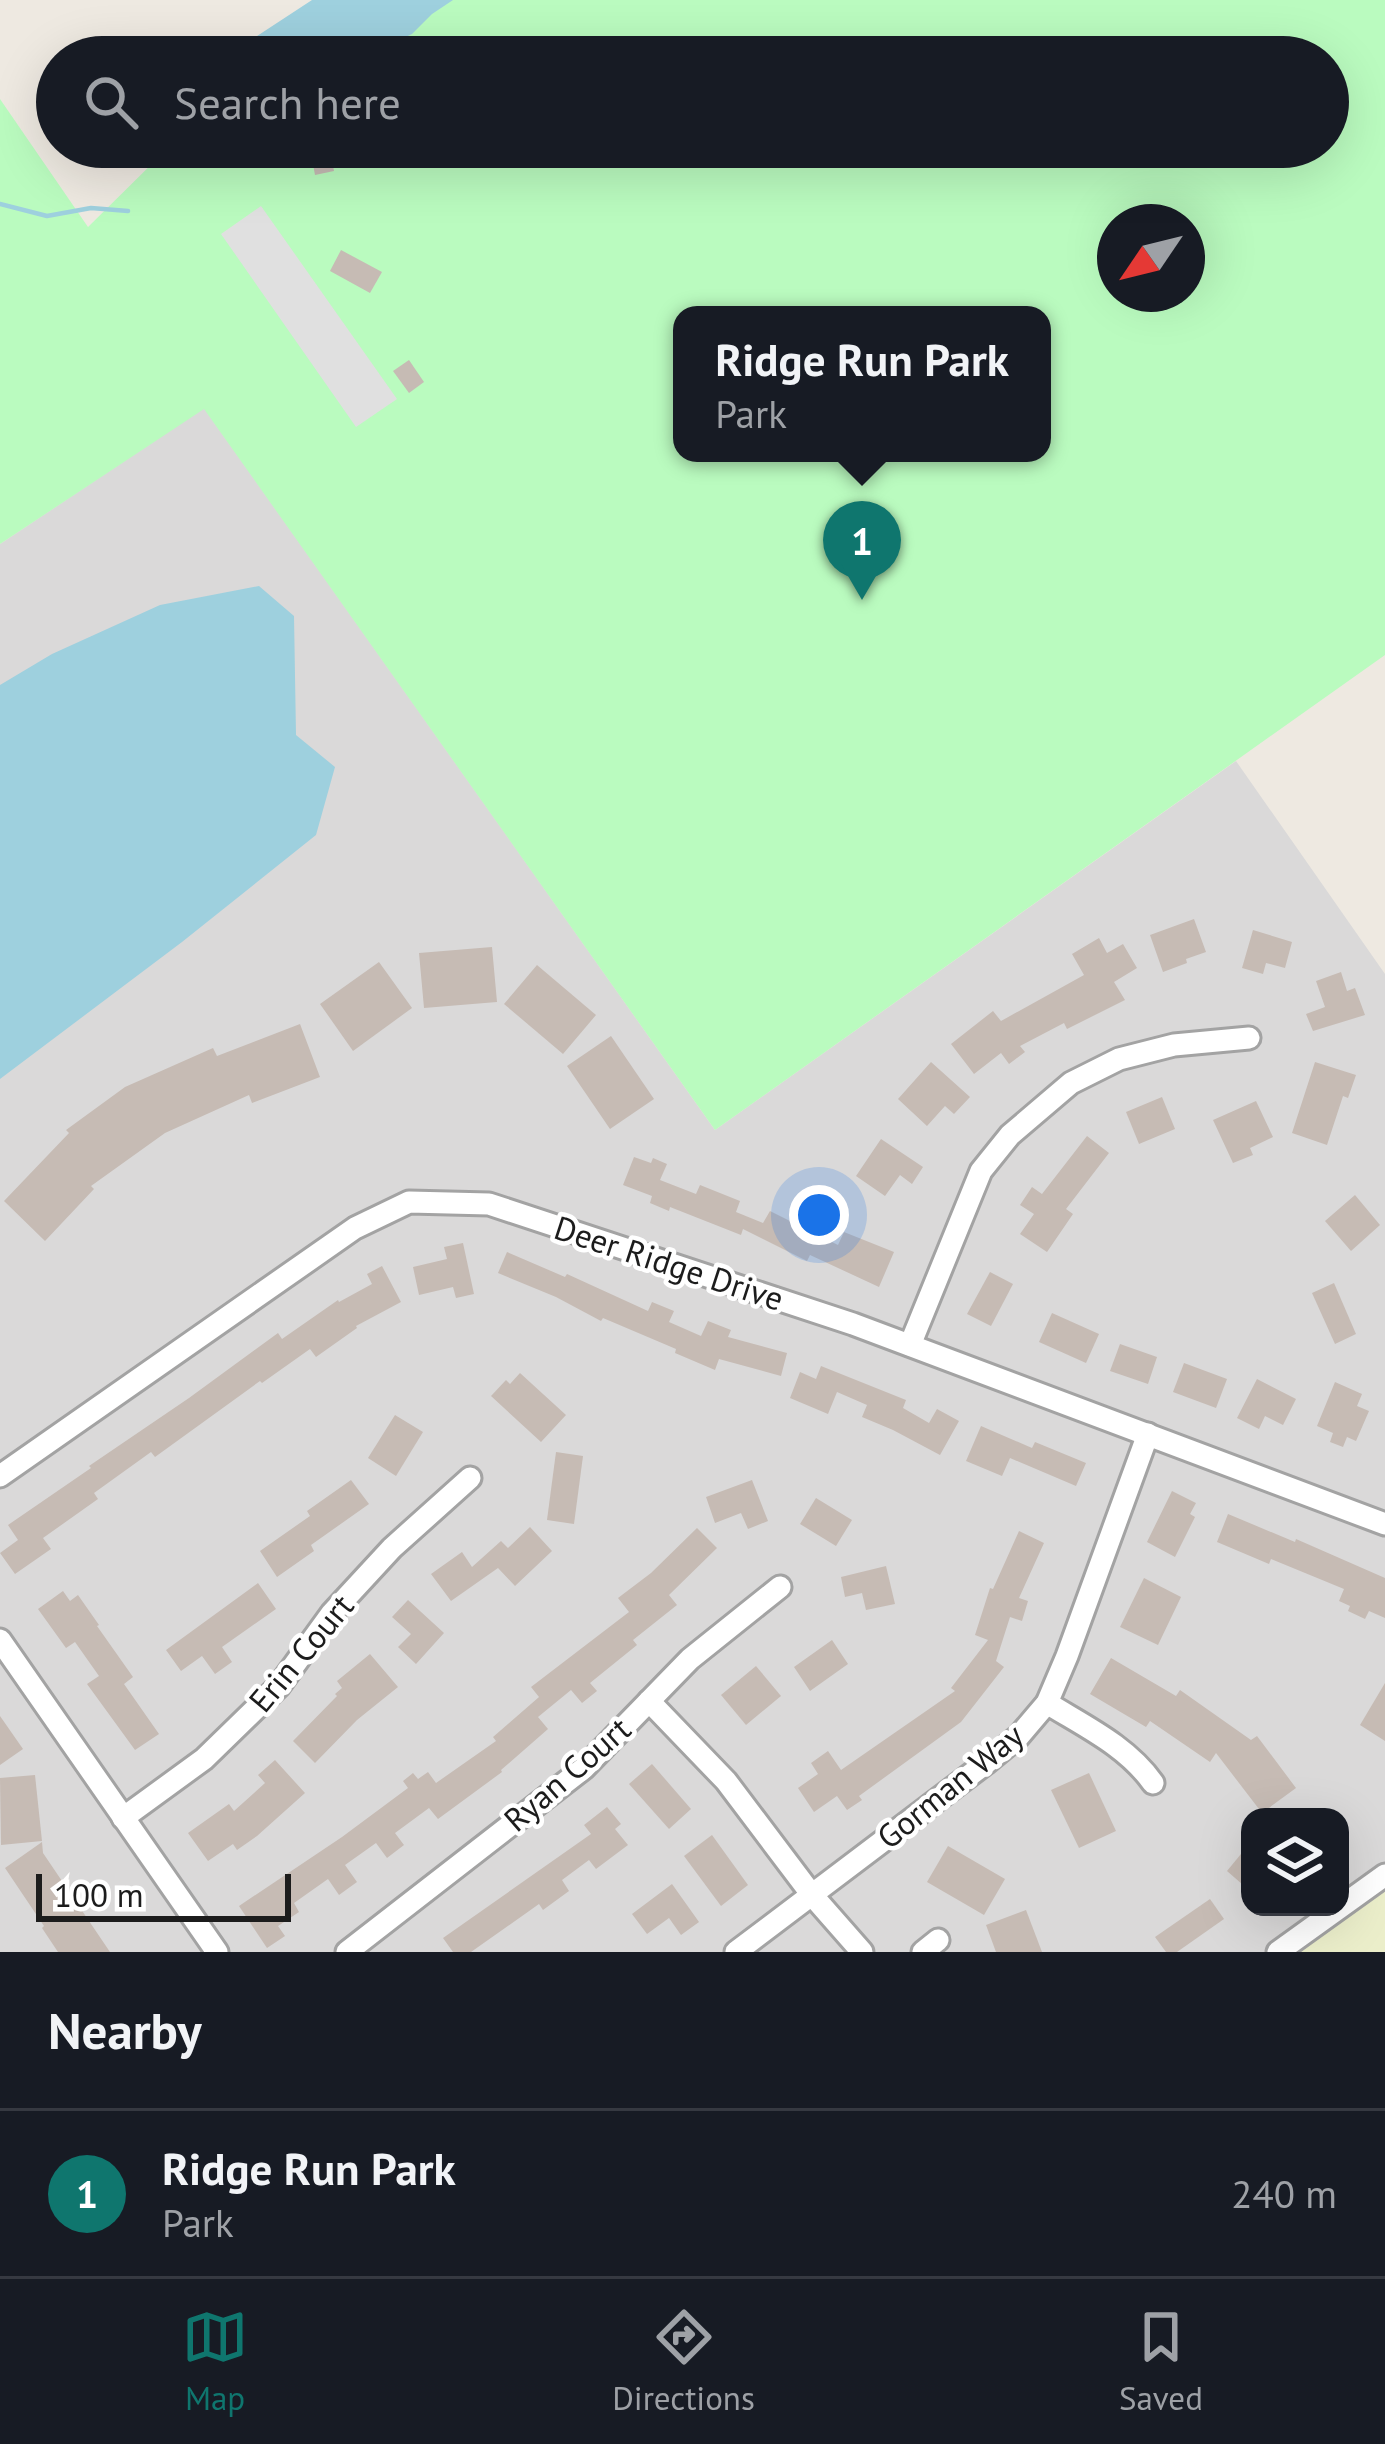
<!DOCTYPE html>
<html lang="en">
<head>
<meta charset="utf-8">
<style>
	:root { --surface:#171b24; --page:#242831; --text:#f1f3f6; --muted:#9ea1a6; --line:#363941; --accent:#0f766e }
	body { margin:0; font-family:"PT Sans",sans-serif; background:var(--page); color:var(--text) }
	.controls { position:absolute; right:36px; bottom:36px; display:grid; overflow:hidden; border-radius:24px; box-shadow:0 12px 48px #0002 }
	.controls button { width:108px; height:108px; display:grid; place-items:center; padding:0; border:0; border-bottom:3px solid var(--line); background:var(--surface); color:var(--text); font:60px sans-serif }
	.compass { position:absolute; left:1097px; top:204px; width:108px; height:108px; border-radius:50%; background:var(--surface); box-shadow:0 12px 48px #0002; rotate:235deg }
	.scale { position:absolute; left:36px; bottom:30px; width:255px; box-sizing:border-box; padding-left:12px; border:6px solid #1c1c1c; border-top:0; font-size:33px; line-height:42px; white-space:nowrap; color:#1c1c1c; -webkit-text-stroke:9px #fff; paint-order:stroke }
	.you { position:absolute; left:819px; top:1215px; width:42px; height:42px; margin:-30px; border:9px solid #fff; border-radius:50%; background:#1a73e8; box-shadow:0 0 0 18px #1a73e833 }
	.badge { display:grid; place-items:center; width:78px; height:78px; border-radius:50%; background:var(--accent); color:#fff; font-size:39px; font-weight:700 }
	.pin { position:absolute; translate:-50% -99px; filter:drop-shadow(0 3px 6px #0008) }
	.pin::after { content:''; position:absolute; top:63px; width:42px; height:36px; background:inherit; clip-path:polygon(0 0,100% 0,50% 100%) }
	.popup { position:absolute; left:673px; top:306px; width:378px; height:156px; box-sizing:border-box; display:grid; place-content:center; border-radius:24px; background:var(--surface); filter:drop-shadow(0 3px 9px #0005); font-size:39px; white-space:nowrap; color:var(--muted) }
	.popup b { font-size:45px; color:var(--text) }
	.popup::after { content:''; position:absolute; left:50%; top:100%; margin-left:-24px; border:24px solid transparent; border-top-color:var(--surface) }
	.list { margin:0; padding:0; list-style:none }
	h2 { display:flex; justify-content:space-between; align-items:center; height:156px; margin:0; padding:0 48px; font-size:51px }
	h2 small { font-size:39px; font-weight:400; color:var(--muted) }
	.list li { display:grid; grid-template-columns:78px 1fr auto; gap:36px; align-items:center; box-sizing:border-box; height:168px; padding:0 48px; border-top:3px solid var(--line) }
	.list b { display:block; font-size:45px; white-space:nowrap }
	.list p { margin:0; font-size:39px; white-space:nowrap; color:var(--muted) }
	.list em { font-size:39px; font-style:normal; color:var(--muted) }
	.icon { flex:none; width:66px; height:66px; fill:none; stroke:currentColor; stroke-width:2; stroke-linecap:round; stroke-linejoin:round }
	.map { position:relative; flex:none; width:1385px; height:1952px; overflow:hidden }
	.search { position:absolute; background:var(--surface); box-shadow:0 12px 48px #0002; left:36px; right:36px; top:36px; height:132px; display:flex; align-items:center; gap:30px; box-sizing:border-box; padding:0 42px; border-radius:66px; color:var(--muted); font-size:45px }
	.sheet { height:324px; background:var(--surface) }
	nav { display:flex; justify-content:space-around; align-items:center; box-sizing:border-box; height:168px; border-top:3px solid var(--line); background:var(--surface); font-size:33px; color:var(--muted) }
	nav a { display:grid; justify-items:center; gap:6px }
	nav .on { color:var(--accent) }
	.map>svg:first-child { display:block }
</style>
</head>
<body>
<div class="map">
<svg width="1385" height="1952" viewBox="0 0 1385 1952">
	<rect width="100%" height="100%" fill="#eee9e1"/>
	<polygon fill="#dad9d9" points="204,408 715,1130 1236,761 1385,974 1385,1868 1340,1900 1340,1817 1250,1817 1250,1907 1329,1907 1264,1952 0,1952 0,544"/>
	<polygon fill="#ebeeca" points="1385,1884 1385,1952 1288,1952"/>
	<path fill="#bafbbf" fill-rule="evenodd" d="M359,0H1385V655L715,1130L204,409L0,544V99L88,227L169,147H1328V57H282ZM1115,222H1187V294H1115ZM682,315H1042V453H682Z"/>
	<polygon fill="#e0e0e0" points="261,206 397,399 356,427 221,234"/>
	<g fill="#9ed0de">
		<polygon points="312,0 453,0 432,14 412,34 364,57 225,57"/>
		<path d="M192,147H315C279,154 226,167 192,147Z"/>
		<polygon points="259,586 294,616 296,735 335,767 316,835 182,942 0,1079 0,685 52,654 160,605"/>
	</g>
	<g fill="none" stroke-linecap="round" stroke-linejoin="round">
		<g stroke="#9ed0de" stroke-width="4.5">
			<polyline points="165,156 179,147"/>
			<polyline points="0,204 47,216 91,208 128,211"/>
		</g>
	</g>
	<g fill="#c6bbb4">
		<polygon points="331,155 334,171 315,175 312,159"/>
		<polygon points="341,250 382,272 370,293 330,271"/>
		<polygon points="409,360 424,382 409,393 393,371"/>
		<polygon points="1194,919 1206,952 1186,959 1187,963 1163,972 1150,935"/>
		<polygon points="1253,930 1292,942 1285,968 1266,963 1263,974 1242,968"/>
		<polygon points="1099,938 1107,953 1123,944 1137,968 1114,982 1125,1000 1067,1029 1064,1023 1020,1046 1025,1052 1009,1064 1001,1053 974,1074 951,1044 993,1011 1001,1021 1084,975 1072,954"/>
		<polygon points="492,947 497,1002 424,1008 419,953"/>
		<polygon points="379,962 412,1008 353,1051 320,1004"/>
		<polygon points="537,965 596,1015 563,1054 504,1004"/>
		<polygon points="1341,972 1347,991 1355,988 1365,1015 1313,1031 1306,1014 1325,1007 1316,981"/>
		<polygon points="300,1024 320,1077 252,1103 249,1095 165,1133 91,1186 94,1189 45,1241 4,1201 69,1133 66,1130 125,1087 213,1048 217,1056"/>
		<polygon points="611,1036 654,1099 610,1129 567,1066"/>
		<polygon points="931,1062 970,1097 954,1114 945,1106 927,1126 898,1099"/>
		<polygon points="1315,1062 1356,1075 1348,1098 1343,1096 1327,1145 1292,1133"/>
		<polygon points="1162,1097 1175,1129 1139,1144 1126,1112"/>
		<polygon points="1256,1101 1273,1137 1250,1148 1253,1155 1233,1163 1213,1120"/>
		<polygon points="1087,1136 1109,1153 1066,1209 1073,1214 1047,1252 1020,1234 1034,1214 1020,1205 1032,1187 1042,1194"/>
		<polygon points="881,1139 923,1167 912,1184 900,1175 885,1196 856,1176"/>
		<polygon points="634,1157 651,1163 653,1158 667,1164 660,1180 696,1194 700,1185 740,1201 736,1212 763,1223 770,1211 838,1245 844,1232 894,1252 879,1287 810,1255 807,1261 743,1229 741,1235 670,1207 669,1211 650,1203 652,1196 623,1185"/>
		<polygon points="1355,1195 1380,1225 1351,1251 1325,1221"/>
		<polygon points="463,1243 474,1294 456,1298 453,1287 419,1295 413,1267 447,1259 444,1247"/>
		<polygon points="507,1252 565,1277 567,1274 648,1311 652,1302 674,1311 669,1322 701,1336 708,1321 731,1330 728,1337 787,1353 781,1376 719,1359 715,1370 675,1353 676,1349 603,1318 601,1321 556,1297 498,1273"/>
		<polygon points="382,1266 401,1302 356,1326 357,1328 316,1357 310,1349 262,1383 260,1381 155,1457 151,1452 94,1493 98,1499 43,1538 51,1549 15,1574 0,1553 18,1540 8,1525 91,1468 89,1466 189,1398 278,1333 282,1339 338,1300 339,1302 372,1284 367,1274"/>
		<polygon points="990,1272 1013,1284 991,1326 967,1314"/>
		<polygon points="1334,1283 1356,1334 1335,1344 1312,1293"/>
		<polygon points="1052,1313 1099,1334 1086,1363 1039,1342"/>
		<polygon points="1120,1344 1157,1357 1148,1384 1110,1371"/>
		<polygon points="1184,1363 1227,1379 1216,1408 1173,1392"/>
		<polygon points="821,1366 906,1400 903,1408 929,1423 937,1409 959,1421 940,1455 893,1430 862,1417 867,1405 837,1392 828,1414 790,1398 800,1372 816,1379"/>
		<polygon points="520,1373 566,1415 541,1442 491,1396 506,1380 510,1384"/>
		<polygon points="1257,1379 1296,1399 1283,1425 1265,1416 1259,1429 1237,1418"/>
		<polygon points="1335,1382 1362,1394 1357,1406 1369,1411 1356,1441 1347,1437 1343,1447 1330,1442 1333,1433 1317,1426"/>
		<polygon points="395,1415 423,1432 396,1476 368,1458"/>
		<polygon points="981,1426 1032,1448 1035,1442 1086,1463 1076,1486 1010,1458 1002,1476 966,1461"/>
		<polygon points="556,1452 583,1456 574,1524 547,1520"/>
		<polygon points="351,1480 369,1504 311,1545 314,1551 277,1577 260,1551 310,1516 307,1511"/>
		<polygon points="752,1480 768,1521 748,1529 741,1513 715,1523 706,1497"/>
		<polygon points="1172,1491 1196,1503 1190,1514 1195,1517 1175,1557 1147,1542"/>
		<polygon points="816,1498 852,1520 836,1546 800,1524"/>
		<polygon points="1228,1514 1295,1542 1296,1539 1385,1578 1385,1618 1369,1611 1365,1619 1348,1611 1350,1606 1339,1601 1344,1589 1271,1559 1269,1564 1217,1542"/>
		<polygon points="530,1527 552,1551 515,1586 498,1568 451,1601 431,1574 462,1552 472,1567 501,1541 508,1548"/>
		<polygon points="697,1528 717,1548 669,1595 677,1605 633,1640 637,1645 590,1683 597,1691 582,1703 571,1690 538,1717 548,1729 501,1770 502,1772 438,1819 429,1808 395,1833 404,1845 387,1858 376,1843 345,1865 357,1882 339,1895 328,1879 294,1903 299,1912 278,1926 285,1936 267,1948 239,1906 342,1837 408,1788 403,1781 413,1773 418,1779 428,1772 436,1783 496,1741 493,1737 539,1697 531,1687 629,1612 618,1598 651,1573"/>
		<polygon points="1019,1531 1044,1543 1019,1598 1028,1601 1022,1621 1010,1617 996,1661 1004,1667 961,1722 859,1796 862,1800 847,1810 837,1796 814,1812 798,1788 818,1774 811,1763 828,1751 841,1770 955,1691 951,1688 988,1640 975,1635 990,1588 993,1589"/>
		<polygon points="886,1566 895,1604 866,1610 862,1593 845,1597 841,1577"/>
		<polygon points="1144,1578 1181,1597 1158,1645 1120,1627"/>
		<polygon points="258,1583 276,1609 222,1647 232,1662 215,1674 202,1656 181,1671 166,1650"/>
		<polygon points="63,1591 70,1601 78,1595 99,1625 97,1626 133,1677 124,1684 159,1734 135,1750 87,1684 99,1676 75,1642 66,1648 38,1609"/>
		<polygon points="408,1600 444,1633 416,1664 398,1647 411,1634 392,1617"/>
		<polygon points="832,1640 848,1664 810,1691 794,1667"/>
		<polygon points="370,1654 398,1687 357,1720 315,1763 293,1741 337,1696 335,1694 342,1688 337,1681"/>
		<polygon points="1111,1658 1176,1696 1180,1690 1251,1740 1257,1736 1296,1788 1262,1813 1216,1753 1210,1762 1150,1721 1146,1727 1090,1694"/>
		<polygon points="756,1666 781,1696 746,1725 721,1695"/>
		<polygon points="1385,1683 1385,1741 1360,1725"/>
		<polygon points="0,1716 23,1749 0,1765"/>
		<polygon points="275,1760 305,1793 257,1836 237,1850 233,1844 208,1861 188,1833 229,1804 234,1811 265,1783 258,1775"/>
		<polygon points="652,1764 691,1809 669,1829 629,1784"/>
		<polygon points="1089,1773 1116,1831 1079,1848 1051,1790"/>
		<polygon points="35,1775 42,1841 1,1845 0,1778"/>
		<polygon points="607,1807 621,1824 615,1829 628,1845 596,1869 589,1860 562,1880 569,1891 543,1910 539,1904 471,1952 453,1952 443,1938 591,1834 584,1825"/>
		<polygon points="712,1835 748,1885 721,1906 684,1856"/>
		<polygon points="42,1842 43,1853 110,1952 58,1952 42,1928 44,1926 5,1868"/>
		<polygon points="1250,1843 1250,1891 1227,1871"/>
		<polygon points="948,1846 1005,1879 984,1915 927,1882"/>
		<polygon points="672,1884 699,1922 681,1935 669,1918 647,1934 632,1914"/>
		<polygon points="1210,1899 1224,1919 1177,1952 1166,1952 1155,1937"/>
		<polygon points="1026,1910 1042,1952 996,1952 986,1925"/>
	</g>
	<g fill="none" stroke-linecap="round" stroke-linejoin="round">
		<g stroke="#a3a3a3" stroke-width="27">
			<g id="minor">
				<polyline points="910,1345 981,1171 1010,1135 1071,1083 1119,1059 1174,1045 1249,1038"/>
				<polyline points="0,1476 355,1228 409,1202 489,1204 853,1324 1385,1524"/>
				<polyline points="0,1640 217,1952"/>
				<polyline points="649,1701 726,1781 812,1895 862,1952"/>
				<path d="M1047,1703C1084,1726 1127,1746 1153,1783"/>
				<polyline points="123,1818 204,1759 279,1686 332,1613 392,1548 470,1478"/>
				<polyline points="347,1952 584,1768 690,1659 780,1587"/>
				<polyline points="736,1952 986,1763 1019,1736 1047,1703 1067,1656 1148,1434"/>
				<polyline points="923,1952 938,1940"/>
				<polyline points="1278,1952 1385,1875"/>
			</g>
		</g>
		<use href="#minor" stroke="#fff" stroke-width="21"/>
	</g>
	<g text-anchor="middle" stroke-width="9" stroke-linejoin="round" paint-order="stroke">
		<g font-size="33" fill="#1c1c1c" stroke="#fff">
			<text transform="translate(669 1263) rotate(18)" y="12">Deer Ridge Drive</text>
			<text transform="translate(301 1653) rotate(-50)" y="12">Erin Court</text>
			<text transform="translate(567 1774) rotate(-41)" y="12">Ryan Court</text>
			<text transform="translate(950 1786) rotate(-39)" y="12">Gorman Way</text>
		</g>
	</g>
</svg>
<div class="controls">
<button><svg class="icon" aria-label="layers" viewBox="0 0 24 24"><path d="M12 4l9 5-9 5-9-5zM3 14l9 5 9-5"/></svg></button>
</div>
<svg class="compass" viewBox="-18 -18 36 36"><path d="M0-13l5 13h-10z" fill="#e53935"/><path d="M0 13l5-13h-10z" fill="#9ea1a6"/></svg>
<div class="scale">100 m</div>
<div class="you"></div>
<div class="pin badge" style="left:862px;top:600px">1</div>
<div class="popup"><b>Ridge Run Park</b>Park</div>
<div class="search"><svg class="icon" aria-label="search" viewBox="0 0 24 24"><circle cx="10" cy="10" r="6"/><path d="M15 15l6 6"/></svg>Search here</div>
</div>
<section class="sheet">
<h2>Nearby<small></small></h2>
<ul class="list">
<li><span class="badge">1</span><div><b>Ridge Run Park</b><p>Park</p></div><em>240 m</em></li>
</ul>
</section>
<nav>
<a class="on"><svg class="icon" aria-label="map" viewBox="0 0 24 24"><path d="M3 6l6-2 6 2 6-2v14l-6 2-6-2-6 2zM9 4v14M15 6v14"/></svg>Map</a>
<a><svg class="icon" aria-label="directions" viewBox="0 0 24 24"><path d="M12 3l9 9-9 9-9-9zM9 14v-3h6M13 9l2 2-2 2"/></svg>Directions</a>
<a><svg class="icon" aria-label="saved" viewBox="0 0 24 24"><path d="M7 4h10v16l-5-4-5 4z"/></svg>Saved</a>
</nav>
</body>
</html>
